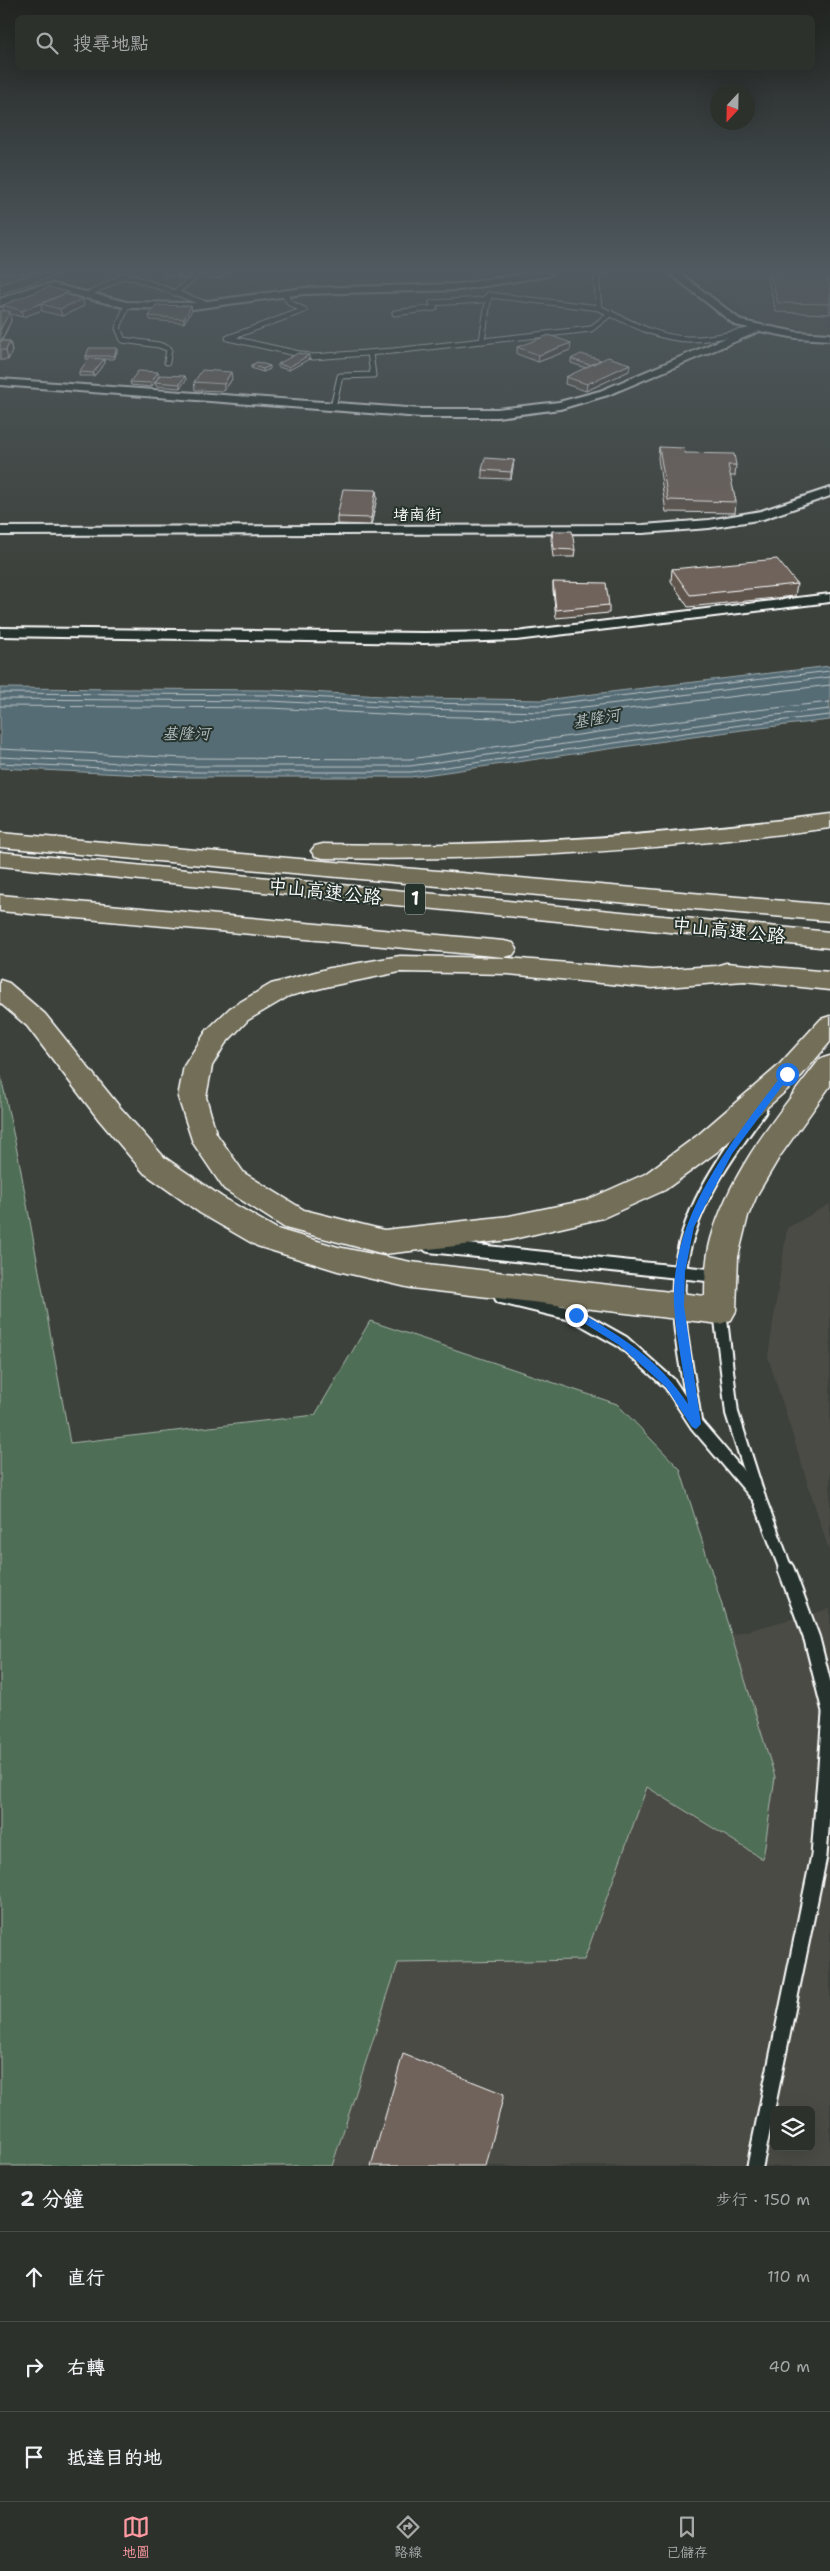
<!DOCTYPE html>
<html lang="zh-TW">
<head>
<meta charset="utf-8">
<style>
	:root { --surface:#2d312c; --page:#393d38; --text:#f1f3f6; --muted:#a7a9a9; --line:#484c48; --accent:#ff9aa2 }
	body { margin:0; font-family:"Shantell Sans","LXGW WenKai TC",sans-serif; background:var(--page); color:var(--text) }
	.controls { position:absolute; right:15px; bottom:15px; display:grid; overflow:hidden; border-radius:8px; box-shadow:0 5px 20px #0002 }
	.controls button { width:45px; height:45px; display:grid; place-items:center; padding:0; border:0; border-bottom:1px solid var(--line); background:var(--surface); color:var(--text); font:25px sans-serif }
	.compass { position:absolute; left:710px; top:85px; width:45px; height:45px; border-radius:50%; background:var(--surface); box-shadow:0 5px 20px #0002; rotate:202deg }
	.stop { position:absolute; width:15px; height:15px; margin:-11px; border:4px solid #1a73e8; border-radius:50%; background:#fff }
	.stop.end { background:#1a73e8; border-color:#fff; box-shadow:0 1px 5px #0008 }
	.list { margin:0; padding:0; list-style:none }
	h2 { display:flex; justify-content:space-between; align-items:center; height:65px; margin:0; padding:0 20px; font-size:21px }
	h2 small { font-size:16px; font-weight:400; color:var(--muted) }
	.list li { display:grid; grid-template-columns:32px 1fr auto; gap:15px; align-items:center; box-sizing:border-box; height:90px; padding:0 20px; border-top:1px solid var(--line) }
	.list b { display:block; font-size:19px; white-space:nowrap }
	.list em { font-size:16px; font-style:normal; color:var(--muted) }
	.icon { flex:none; width:28px; height:28px; fill:none; stroke:currentColor; stroke-width:2; stroke-linecap:round; stroke-linejoin:round }
	.map { position:relative; flex:none; width:830px; height:2166px; overflow:hidden }
	.search { position:absolute; background:var(--surface); box-shadow:0 5px 20px #0002; left:15px; right:15px; top:15px; height:55px; display:flex; align-items:center; gap:12px; box-sizing:border-box; padding:0 18px; border-radius:8px; color:var(--muted); font-size:19px }
	.sheet { height:335px; background:var(--surface) }
	nav { display:flex; justify-content:space-around; align-items:center; box-sizing:border-box; height:70px; border-top:1px solid var(--line); background:var(--surface); font-size:14px; color:var(--muted) }
	nav a { display:grid; justify-items:center; gap:2px }
	nav .on { color:var(--accent) }
	.map>svg:first-child { display:block }
</style>
</head>
<body>
<div class="map">
<svg width="830" height="2166" viewBox="0 0 830 2166">
	<rect width="100%" height="100%" fill="#3c413b"/>
	<filter id="ink" filterUnits="userSpaceOnUse"><feTurbulence type="fractalNoise" baseFrequency=".02" numOctaves="2"/><feDisplacementMap in="SourceGraphic" scale="10" xChannelSelector="R" yChannelSelector="G"/><feConvolveMatrix kernelMatrix="1 2 1 2 8 2 1 2 1" color-interpolation-filters="sRGB"/></filter>
	<g filter="url(#ink)">
		<g fill="#4b4b45" fill-rule="evenodd">
			<polygon points="690,273 830,273 830,332 781,327 750,317"/>
			<polygon points="830,1204 830,1554 768,1357 787,1228"/>
			<path d="M0,1585L218,1769L830,1609V2166H0ZM774,2110H811V2147H774Z"/>
		</g>
		<polygon fill="#506e57" stroke="#a8b6ab" points="0,1072 19,1160 70,1443 315,1415 370,1321 617,1404 680,1469 775,1777 763,1859 647,1787 584,1960 398,1963 332,2166 0,2166"/>
		<polygon fill="#566c74" stroke="#9aa7ac" points="830,666 830,720 742,730 411,777 185,777 0,768 0,688 271,690 420,698 543,700"/>
		<g fill="none" stroke-linecap="round" stroke-linejoin="round">
			<g stroke="#bbc4c7" stroke-width="1">
				<polyline points="0,693 271,695 420,703 543,705 830,671"/>
				<polyline points="0,699 270,701 420,709 543,712 830,677"/>
				<polyline points="0,706 270,708 420,716 544,719 830,685"/>
				<polyline points="0,749 185,758 410,759 739,712 830,702"/>
				<polyline points="0,757 185,766 410,766 740,719 830,709"/>
				<polyline points="0,763 185,772 411,772 741,725 830,715"/>
			</g>
			<g stroke="#fff" stroke-width="7">
				<g id="lane-far2">
					<polyline points="166,273 170,273"/>
					<path d="M604,273L596,276L599,308C627,321 656,338 687,339C708,340 729,334 749,331"/>
					<polyline points="120,276 135,278 206,304"/>
					<polyline points="175,293 199,273"/>
					<polyline points="283,293 290,303 304,310 228,338 313,357 393,351 591,329 611,313"/>
					<polyline points="85,296 126,275"/>
					<polyline points="127,305 118,328 123,340 159,345 169,349 167,362"/>
					<polyline points="395,313 435,308 432,303 483,300 489,295 599,308"/>
					<polyline points="482,341 489,295"/>
					<polyline points="333,407 340,376 373,375 370,353"/>
				</g>
			</g>
			<g stroke="#fff" stroke-width="16">
				<g id="lane-far1">
					<polyline points="429,1246 717,1276"/>
					<polyline points="501,1297 575,1315 623,1342 670,1384 696,1424 759,1498"/>
					<polyline points="720,1311 732,1413 759,1498 786,1570"/>
					<path d="M695,1421C689,1375 676,1327 679,1281C683,1216 723,1160 760,1110"/>
				</g>
			</g>
			<g stroke="#fff" stroke-width="19">
				<g id="lane">
					<polyline points="786,1569 812,1639 830,1711"/>
					<polyline points="755,2166 819,1856 830,1714"/>
				</g>
			</g>
			<g stroke="#fff" stroke-width="4">
				<g id="street">
					<polygon points="530,273 553,273 548,276 459,290 303,294 193,309 127,308 53,290 38,292 0,306 0,299 32,287 53,284 127,302 193,303 303,288 459,284"/>
					<polygon points="669,273 680,273 742,321 796,332 830,334 830,340 796,338 760,331 608,395 560,409 497,417 421,417 0,385 0,379 421,409 497,409 559,402 600,391 749,328 735,325"/>
					<polygon points="830,488 830,496 763,519 709,528 643,533 0,535 0,527 643,525 709,520 761,511"/>
					<polygon points="830,594 830,602 516,640 424,643 0,636 0,628 424,633 516,632"/>
				</g>
			</g>
			<g stroke="#fff" stroke-width="3">
				<g id="highway">
					<path d="M830,814V828C661,850 493,862 323,858L315,856L311,851L315,846L323,844C493,848 661,836 830,814Z"/>
					<polygon points="0,833 830,905 830,921 0,847"/>
					<polygon points="0,852 830,932 830,948 0,866"/>
					<polygon points="0,895 504,941 513,943 517,949 513,955 504,957 0,911"/>
					<polygon points="400,956 508,958 652,970 716,966 726,963 830,972 830,990 744,981 652,988 508,974 400,972 330,986 289,996 248,1020 225,1044 212,1066 206,1097 216,1133 244,1173 304,1210 384,1230 509,1216 587,1200 645,1174 698,1135 777,1067 821,1019 830,1016 830,1042 797,1081 718,1151 665,1190 603,1218 509,1240 384,1254 285,1228 224,1189 193,1143 178,1097 184,1066 207,1030 230,1008 271,984 330,968"/>
					<path d="M0,980L9,983L45,1014L119,1106L164,1157L222,1197L277,1229L338,1247L411,1262L705,1296C705,1277 706,1257 711,1239C730,1171 778,1114 820,1059L830,1056V1086L780,1156L758,1193L748,1216L738,1257L736,1311L731,1320L720,1324L411,1288L338,1271L257,1246L200,1213L144,1173L99,1120L27,1026L0,1003Z"/>
				</g>
			</g>
			<use href="#lane-far2" stroke="#26332d" stroke-width="5"/>
			<use href="#lane-far1" stroke="#26332d" stroke-width="12"/>
			<use href="#lane" stroke="#26332d" stroke-width="15"/>
			<use href="#street" fill="#26332d" fill-rule="evenodd"/>
			<use href="#highway" fill="#726e59" fill-rule="evenodd"/>
		</g>
		<g fill="#5f554e" stroke="#fff">
			<polygon points="197,273 191,279 177,278 176,275"/>
			<polygon points="198,273 227,273 219,279 198,276"/>
			<polygon points="767,273 825,273 830,287 830,314 776,312 767,277"/>
			<polygon points="68,295 84,306 62,316 42,311 42,310 23,317 10,314 11,321 2,341 10,341 12,351 8,360 0,360 0,311 4,311 3,305"/>
			<polygon points="191,306 192,310 184,323 150,320 149,316"/>
			<polygon points="517,347 570,350 538,362 517,354"/>
			<polygon points="117,352 114,359 104,359 105,363 94,376 79,376 79,372 89,359 86,359 86,356"/>
			<polygon points="309,359 289,370 278,367 278,364"/>
			<polygon points="571,359 629,371 586,391 565,384 566,377 586,368 571,363"/>
			<polygon points="251,365 270,369 263,372 251,368"/>
			<polygon points="158,372 159,376 151,387 131,385 130,382"/>
			<polygon points="185,376 186,380 180,388 156,386 155,382"/>
			<polygon points="232,379 224,391 195,390 194,382"/>
			<polygon points="659,447 736,465 735,476 730,476 736,502 735,513 666,512 658,458"/>
			<polygon points="514,460 513,467 511,479 482,478 482,470"/>
			<polygon points="376,490 377,498 371,525 337,524 337,517"/>
			<polygon points="552,531 575,550 574,557 553,557 551,539"/>
			<polygon points="672,569 797,584 795,596 688,607 671,581"/>
			<polygon points="553,582 609,605 609,613 556,618 553,590"/>
		</g>
		<g fill="#4e4540" stroke="#fff">
			<polygon points="34,273 63,273 0,294 0,284"/>
			<polygon points="193,273 197,273 191,279 190,276"/>
			<polygon points="219,273 227,273 219,279"/>
			<polygon points="68,292 69,299 41,304 42,310 23,317 22,311"/>
			<polygon points="83,299 84,306 62,316 60,309"/>
			<polygon points="191,306 192,310 184,323 184,319"/>
			<polygon points="10,311 11,321 1,341 0,346 0,330"/>
			<polygon points="10,341 12,351 8,360 6,350"/>
			<polygon points="571,343 570,350 538,362 539,355"/>
			<polygon points="117,348 117,352 114,359 114,356"/>
			<polygon points="309,355 309,359 289,370 289,367"/>
			<polygon points="104,359 105,363 94,376 93,373"/>
			<polygon points="630,364 629,371 586,391 587,384"/>
			<polygon points="270,366 270,369 263,372 263,369"/>
			<polygon points="158,372 159,376 151,387 151,383"/>
			<polygon points="231,372 232,379 224,391 224,384"/>
			<polygon points="185,376 186,380 180,388 180,384"/>
			<polygon points="514,460 513,467 511,479 511,472"/>
			<polygon points="376,490 377,498 371,525 371,518"/>
		</g>
		<g fill="#6f635b" stroke="#fff">
			<polygon points="0,273 34,273 0,284"/>
			<polygon points="178,273 193,273 190,276 176,275"/>
			<polygon points="770,273 825,273 830,287 830,304 778,303"/>
			<polygon points="48,287 68,292 22,311 3,305"/>
			<polygon points="65,294 83,299 60,309 41,304"/>
			<polygon points="156,305 191,306 184,319 149,316"/>
			<polygon points="0,311 10,311 0,330"/>
			<polygon points="549,335 571,343 539,355 517,347"/>
			<polygon points="0,341 10,341 6,350 0,350"/>
			<polygon points="89,348 117,348 114,356 86,356"/>
			<polygon points="298,353 309,355 289,367 278,364"/>
			<polygon points="581,354 601,360 590,365 571,359"/>
			<polygon points="608,357 630,364 587,384 566,377"/>
			<polygon points="89,358 104,359 93,373 79,372"/>
			<polygon points="257,362 270,366 263,369 251,365"/>
			<polygon points="202,370 231,372 224,384 194,382"/>
			<polygon points="138,371 158,372 151,383 130,382"/>
			<polygon points="160,375 185,376 180,384 155,382"/>
			<polygon points="659,447 684,448 685,453 734,454 736,465 728,465 736,502 668,500"/>
			<polygon points="485,458 514,460 511,472 482,470"/>
			<polygon points="343,489 376,490 371,518 337,517"/>
			<polygon points="552,531 572,531 575,550 554,549"/>
			<polygon points="777,559 797,584 690,595 672,569"/>
			<polygon points="553,582 606,583 609,605 556,610"/>
			<polygon points="403,2054 504,2094 486,2166 371,2166"/>
		</g>
	</g>
	<linearGradient id="sky" x2="0" y2="1"><stop stop-color="#212420"/><stop offset="0.47" stop-color="#505a60"/><stop offset="1" stop-color="#505a60" stop-opacity="0"/></linearGradient>
	<rect width="830" height="576" fill="url(#sky)"/>
	<path fill="#1a73e8" d="M784,1072L791,1074L732,1154L694,1227L685,1272L684,1306L701,1424L696,1429L692,1427L666,1387L619,1345L571,1315L572,1312H579C624,1338 659,1360 688,1404C684,1372 676,1338 674,1305C670,1215 733,1140 784,1072Z"/>
	<g text-anchor="middle" stroke-width="4" stroke-linejoin="round" paint-order="stroke">
		<g font-size="16" fill="#fff" stroke="#26332d">
			<text x="417" y="520">堵南街</text>
		</g>
		<g font-size="16" font-style="italic" fill="#b3bdc0" stroke="#26332d">
			<text transform="translate(596 718) rotate(-10)" y="6">基隆河</text>
			<text x="186" y="739">基隆河</text>
		</g>
		<rect fill="#26332d" stroke="#bec2c0" stroke-width="1" x="405" y="883.5" width="20" height="31" rx="4"/>
		<g font-size="18" font-weight="bold" fill="#fff">
			<text x="415" y="905">1</text>
		</g>
		<g font-size="19" fill="#fff" stroke="#26332d">
			<text transform="translate(325 891) rotate(6)" y="7">中山高速公路</text>
			<text transform="translate(729 930) rotate(6)" y="7">中山高速公路</text>
		</g>
	</g>
</svg>
<div class="controls">
<button><svg class="icon" aria-label="layers" viewBox="0 0 24 24"><path d="M12 4l9 5-9 5-9-5zM3 14l9 5 9-5"/></svg></button>
</div>
<svg class="compass" viewBox="-18 -18 36 36"><path d="M0-13l5 13h-10z" fill="#e53935"/><path d="M0 13l5-13h-10z" fill="#a7a9a9"/></svg>
<div class="stop" style="left:787px;top:1074px"></div>
<div class="stop end" style="left:576px;top:1315px"></div>
<div class="search"><svg class="icon" aria-label="search" viewBox="0 0 24 24"><circle cx="10" cy="10" r="6"/><path d="M15 15l6 6"/></svg>搜尋地點</div>
</div>
<section class="sheet">
<h2>2 分鐘<small>步行 · 150 m</small></h2>
<ul class="list">
<li><svg class="icon" aria-label="ahead" viewBox="0 0 24 24"><path d="M12 20V5M6 11l6-6 6 6"/></svg><div><b>直行</b></div><em>110 m</em></li>
<li><svg class="icon" aria-label="right" viewBox="0 0 24 24"><path d="M7 20v-9h11M14 6l5 5-5 5"/></svg><div><b>右轉</b></div><em>40 m</em></li>
<li><svg class="icon" aria-label="arrive" viewBox="0 0 24 24"><path d="M6 21V4h12l-3 4 3 4H6"/></svg><div><b>抵達目的地</b></div></li>
</ul>
</section>
<nav>
<a class="on"><svg class="icon" aria-label="map" viewBox="0 0 24 24"><path d="M3 6l6-2 6 2 6-2v14l-6 2-6-2-6 2zM9 4v14M15 6v14"/></svg>地圖</a>
<a><svg class="icon" aria-label="directions" viewBox="0 0 24 24"><path d="M12 3l9 9-9 9-9-9zM9 14v-3h6M13 9l2 2-2 2"/></svg>路線</a>
<a><svg class="icon" aria-label="saved" viewBox="0 0 24 24"><path d="M7 4h10v16l-5-4-5 4z"/></svg>已儲存</a>
</nav>
</body>
</html>
